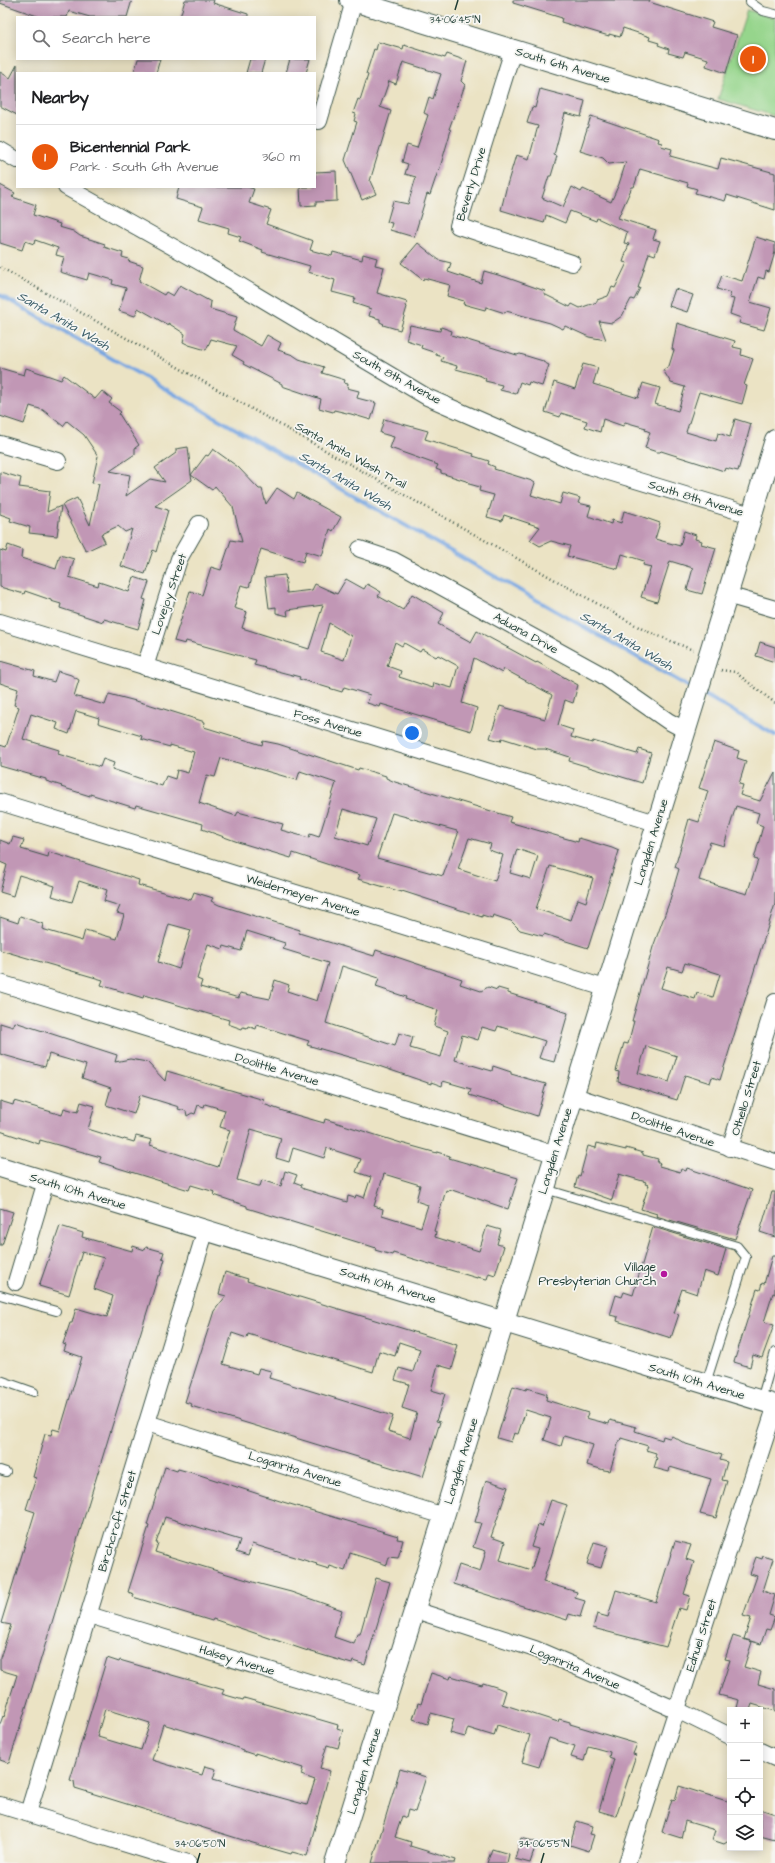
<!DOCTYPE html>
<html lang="en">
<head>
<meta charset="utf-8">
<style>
	:root { --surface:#fff; --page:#f2f2f2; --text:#202124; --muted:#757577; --line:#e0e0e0; --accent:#ea580c }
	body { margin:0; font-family:"Architects Daughter",sans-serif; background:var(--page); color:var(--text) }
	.controls { position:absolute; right:12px; bottom:12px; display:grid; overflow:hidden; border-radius:0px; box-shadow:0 2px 10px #0003 }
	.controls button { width:36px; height:36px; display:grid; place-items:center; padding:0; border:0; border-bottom:1px solid var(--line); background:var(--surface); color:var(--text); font:20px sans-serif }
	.you { position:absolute; left:412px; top:733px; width:14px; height:14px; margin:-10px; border:3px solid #fff; border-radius:50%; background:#1a73e8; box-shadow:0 0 0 6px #1a73e833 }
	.badge { display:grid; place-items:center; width:26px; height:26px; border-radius:50%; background:var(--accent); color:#fff; font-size:13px; font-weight:700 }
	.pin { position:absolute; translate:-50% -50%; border:2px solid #fff; box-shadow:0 1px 4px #0006 }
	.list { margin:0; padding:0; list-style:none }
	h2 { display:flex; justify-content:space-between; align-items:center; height:52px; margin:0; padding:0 16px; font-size:17px }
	h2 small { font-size:13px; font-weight:400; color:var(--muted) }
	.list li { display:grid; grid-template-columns:26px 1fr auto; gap:12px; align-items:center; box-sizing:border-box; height:64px; padding:0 16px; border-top:1px solid var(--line) }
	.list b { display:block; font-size:15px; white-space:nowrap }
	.list p { margin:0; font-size:13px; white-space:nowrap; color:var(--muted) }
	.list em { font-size:13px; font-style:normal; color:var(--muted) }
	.icon { flex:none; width:22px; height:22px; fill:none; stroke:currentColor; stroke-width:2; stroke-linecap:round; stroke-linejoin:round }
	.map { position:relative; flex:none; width:775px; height:1863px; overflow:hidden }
	.search { position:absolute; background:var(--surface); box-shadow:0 2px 10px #0003; left:16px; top:16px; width:300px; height:44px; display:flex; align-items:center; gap:10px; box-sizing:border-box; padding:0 14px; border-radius:0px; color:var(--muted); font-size:15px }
	.panel { position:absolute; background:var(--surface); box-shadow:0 2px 10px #0003; left:16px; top:72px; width:300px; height:116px; border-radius:0px }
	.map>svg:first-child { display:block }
</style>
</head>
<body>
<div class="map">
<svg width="775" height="1863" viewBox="0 0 775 1863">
	<rect width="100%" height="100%" fill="#f6f6f2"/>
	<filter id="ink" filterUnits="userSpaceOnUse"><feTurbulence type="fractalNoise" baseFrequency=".025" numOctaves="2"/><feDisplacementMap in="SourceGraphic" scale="8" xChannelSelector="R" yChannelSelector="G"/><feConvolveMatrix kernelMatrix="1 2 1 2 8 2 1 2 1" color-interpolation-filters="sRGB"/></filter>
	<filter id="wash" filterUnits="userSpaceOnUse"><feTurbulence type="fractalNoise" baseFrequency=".012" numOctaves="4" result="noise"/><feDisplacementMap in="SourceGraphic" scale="16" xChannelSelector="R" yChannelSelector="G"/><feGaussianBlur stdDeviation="0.9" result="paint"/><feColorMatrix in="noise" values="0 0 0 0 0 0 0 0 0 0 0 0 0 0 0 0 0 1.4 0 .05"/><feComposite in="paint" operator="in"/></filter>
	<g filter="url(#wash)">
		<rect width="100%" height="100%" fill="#ebe3c4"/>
		<polygon fill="#96d58c" stroke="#5a8960" points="747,10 775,18 775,116 718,99"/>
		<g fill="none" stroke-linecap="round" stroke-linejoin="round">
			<g stroke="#77a6e1" stroke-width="4">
				<polyline points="0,295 693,689"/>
				<polyline points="703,694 775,735"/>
			</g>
		</g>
		<g id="blocks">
			<g fill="#c197b5" fill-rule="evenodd">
				<polygon points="0,0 132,0 127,17 90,17 69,11 67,17 40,17 0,3"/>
				<polygon points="185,0 214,0 213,3 248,14 248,17 180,17"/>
				<polygon points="513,0 650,0 649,2 713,22 711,27 737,35 726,73 706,66 708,59 685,52 683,57 668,53 669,49 658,45 659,43 649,40 650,37 623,28 620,37 609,34 609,36 561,22 562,18 513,3"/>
				<polygon points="378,42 403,49 404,45 445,58 447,54 467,61 461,81 465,85 449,129 451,130 439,171 438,171 430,195 427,194 414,237 390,230 392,223 387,222 393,201 408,204 416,177 405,174 408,164 402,162 407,145 417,148 428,115 424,113 429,97 433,99 441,74 403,62 396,84 389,81 380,107 391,111 370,181 376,194 362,200 345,160 357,122 354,121 356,114 353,113 358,99 360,100 368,75 366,74 374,49 376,50"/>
				<polygon points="138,59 160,59 156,73 134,73"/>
				<polygon points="250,59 265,59 261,73 246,73"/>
				<polygon points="290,59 310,59 306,73 286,73"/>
				<polygon points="17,65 17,115 0,106 0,72 10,78"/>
				<polygon points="540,89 585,101 581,117 565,113 554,155 557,156 551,176 549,176 542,198 563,207 572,187 581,192 583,189 611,202 619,184 626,162 609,164 603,158 580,151 591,116 659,139 658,142 662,143 661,146 672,149 670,156 718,169 721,158 775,173 775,210 727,195 725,201 695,193 697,189 687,186 688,183 640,169 634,187 632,187 618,218 656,230 653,239 660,241 655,255 649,253 638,288 640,288 634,300 631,299 622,316 612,323 599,321 606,340 589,337 565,326 563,329 550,323 506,311 505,313 486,307 485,310 463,304 464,301 447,296 450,285 424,278 423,280 401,263 418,243 439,260 451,263 448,272 481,283 484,271 505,277 545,291 544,294 570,307 572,304 580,308 597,302 597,300 608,296 612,287 615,288 627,263 623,262 629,244 624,243 627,232 597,218 596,221 570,211 565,223 546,215 544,223 501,210 507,185 516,155 529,159 538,126 527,123 532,107 535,108"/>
				<polygon points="336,171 337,201 316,202 316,205 301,206 300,187 315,187 315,172"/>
				<polygon points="0,185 15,193 12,197 36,205 33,215 60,224 59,227 73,231 80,236 105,244 104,247 123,253 122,257 129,259 128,261 143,266 139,281 164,295 166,292 173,296 180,285 211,302 210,309 237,317 233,330 261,346 267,335 281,343 278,350 293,355 299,359 324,367 322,373 345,380 344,383 348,384 347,388 359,391 357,398 376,403 371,420 351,414 334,410 333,412 319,408 321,399 282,386 282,384 243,364 244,362 232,355 237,346 211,339 206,350 189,345 183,342 185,334 168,323 168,325 138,308 135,316 119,311 126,288 112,284 113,280 89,273 87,280 60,272 64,257 56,255 58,248 35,240 34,244 25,241 22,250 0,243"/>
				<polygon points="179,187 247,187 254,189 249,203 271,210 266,224 313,241 310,250 332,256 333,252 362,260 363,254 377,258 375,265 384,267 377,293 407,302 406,306 407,307 400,330 383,325 384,324 380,322 380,319 369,316 371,309 353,303 355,298 332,292 335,280 308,272 310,266 262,252 263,250 239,241 241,237 228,233 229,228 199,219 203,207 176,199"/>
				<polygon points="756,237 775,243 775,252 769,272 766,271 764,279 758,277 750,302 771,308 764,330 739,323 741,318 730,314 734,299 729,298 731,293 717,289 722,275 742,281"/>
				<polygon points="675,289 693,295 687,312 669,306"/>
				<polygon points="677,323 735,341 733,347 742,349 741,355 753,359 744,385 747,386 742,404 699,392 686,432 716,441 718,433 730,437 735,419 751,424 738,471 725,468 724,471 661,451 660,452 657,452 645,448 650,432 645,430 646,428 625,422 623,426 603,419 600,432 585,427 587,421 561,413 560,417 545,412 554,382 575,389 583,364 598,368 593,384 638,398 643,383 660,388 655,404 678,411 685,387 671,383 663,370 669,366 674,350 672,349"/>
				<polygon points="410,325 440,331 441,327 452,331 451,335 517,355 520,354 543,361 543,362 549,365 542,386 529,382 528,385 520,382 516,394 500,390 502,385 485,381 486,379 481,376 456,369 457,366 441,361 443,357 436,355 436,353 421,348 422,345 406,340"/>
				<path d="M0,368L24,375L26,368L61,380L64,375L95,399L102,391L112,399L109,403L121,412L119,414L139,445L135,448V454L110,471L130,475L126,496L150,479L165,482L155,468L176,453V449L188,447L191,475L206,455L208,456L213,449L238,467L259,489H262L266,504L277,488L294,499L297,493L341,517L333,531L330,529L322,556L306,551L303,562L261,549L249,587L241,585L234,608L247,612L242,628L309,649L323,605L287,610L288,616L276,613V607L269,608L265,577L285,575L287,593L312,590L315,584L337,594L346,579L364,589L367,584L381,592L378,596L403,610L412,594L444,613L438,624L471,642L477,631L536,663L537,662L578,685L573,703L565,700L558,725L573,730L571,737L592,743L593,741L637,754L639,749L651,753L642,783L569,761L570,757L545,749H537L502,738L501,741L490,738L500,706L545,719L552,695L504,669L502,673L474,658L462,703L477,708L471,731L381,704L380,707L367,703L370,695L344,687L342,692L299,679L300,677L254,665L256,660L237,655L186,641L185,644L174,641L190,591L202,595L211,567L221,570L231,540L242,542L233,507L215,486L212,490L191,475L192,480L155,506L168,510L156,552L153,550L145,574L121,566L132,529L125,532L118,526L101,534L105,542L86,551L62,505L77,498L90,525L99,484L92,483L98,456L84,435L67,421L63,426L43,410L30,406L24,424L0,416ZM329,623L351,636L344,660L321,652ZM395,642L402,646L404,643L420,652L422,649L436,657L438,655L458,666L452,688L434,683L433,688L399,677L401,671L387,666Z"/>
				<polygon points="384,419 428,431 425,439 474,454 473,456 489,461 488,464 495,467 494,469 532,481 535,483 531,495 560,504 563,493 580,498 578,503 591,506 588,516 611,524 612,520 621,523 624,511 640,516 660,523 655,539 680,546 684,531 696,535 695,539 702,541 701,544 716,548 702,594 687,590 693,568 670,561 657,602 641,597 651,567 643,565 644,561 622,554 618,569 567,556 570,546 551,541 540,546 530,540 540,527 504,515 502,521 487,517 494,495 479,491 480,487 469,484 469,482 441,473 441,471 436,469 438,465 390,448 394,437 380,433"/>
				<polygon points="0,472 21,478 19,487 50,491 47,512 61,506 57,536 29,533 30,527 10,521 11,518 0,514"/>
				<polygon points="8,545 22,550 21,558 56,569 60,555 74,559 69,577 98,586 99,582 129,592 134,577 149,582 143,599 146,600 138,629 104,619 103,622 60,608 61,604 51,601 51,600 25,591 24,594 0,587 0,550 6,552"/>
				<polygon points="760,642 775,647 775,662 756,656"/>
				<path d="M0,661L35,671L34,676L54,682L58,671L71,675L79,680L74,696L105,705L109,694L151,705L205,722L204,727L262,745L263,741L278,744L358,770L359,768L386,776V778L395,782L511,817L509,822L578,842L579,838L612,848L619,851L588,948L544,934L543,936L520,930L511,921L493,915L492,918L482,915V917L402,891V892L374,884L358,879L360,875L293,853L291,858L238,842L202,829L203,824L136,805L135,808L90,794V796L61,787L62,786L46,781V779L0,766V745L6,747L19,707L14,705L18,689L0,683ZM76,711L99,718L98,723L142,736L141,739L170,747V745L194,752L188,773L177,770L175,779L166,776L162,786L112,769L114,763L103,759L100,767L58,754L59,750L23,739L31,714L58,723L56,729L69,734ZM221,758L297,780L300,771L336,783L319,837L310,834L309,838L281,830L283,824L238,812L236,816L199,803L207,775L215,777ZM343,809L376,819L367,846L335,836ZM392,813L457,831L458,834L443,876L377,858ZM469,838L491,844L489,850L503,855L495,881L458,869ZM517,849L538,856L531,879L510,873ZM550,866L593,878L586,902L578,899L571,920L536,909Z"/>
				<path d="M714,742L739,751L737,758L746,761L739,784L743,785L740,795L760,801L775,772V904L720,1080L712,1077L710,1083L685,1075L677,1100L618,1082L619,1072L616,1071L624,1043L628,1044L634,1021H632L653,947L669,903L679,869L675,867L689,819L699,822L708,791L699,788ZM736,806L759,813L756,823L763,826L754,859L758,860L747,894L699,880L710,842L724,846ZM685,963L720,974L713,997L697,993L695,999L661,988L668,967L682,971ZM646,1046L677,1056L669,1082L638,1073Z"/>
				<path d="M13,837L24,840L21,849L48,857L49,852L139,880L138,885L191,900L194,892L213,898L211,901L219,905L300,930L299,933L374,956L376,950L462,979L460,984L481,991L488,987L497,990L498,988L508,991V993L559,1009V1010L568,1013L554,1062L539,1058L545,1041L498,1026L496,1031L482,1027L478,1040L462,1035L455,1060L492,1071L493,1066L511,1072V1074L546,1084L537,1116L493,1101L492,1102L469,1095L471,1089L443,1081L442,1086L431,1082V1084L373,1064L307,1045L309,1041L257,1025L256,1029L248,1026L247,1028L243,1027L242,1029L228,1024L229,1020L144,995L143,998L101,985L103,980L0,950V917L18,923L20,916L43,924L42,929L82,941L85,930L117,939L124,915L117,913L120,906L104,901L107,890L79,881L72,902L52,896L55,886L19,875L13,896L0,892L7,865L0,862V840L10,844ZM169,924L191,930L179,969L158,962ZM247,931L285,943L283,949L328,963L317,1001L287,991L289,985L275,980L270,999L240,993L239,998L200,987L202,981L197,979L208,944L223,949L224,946L241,951ZM342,966L379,978L376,987L406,997L405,999L438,1010L434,1026L448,1031L441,1057L410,1048L413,1037L399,1033L395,1046L326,1023Z"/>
				<path d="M15,1022L117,1055L115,1062L130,1059L147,1062L165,1081L167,1071L264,1100L263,1104L289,1113L324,1123L325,1119L401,1143L437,1153V1152L450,1156L449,1158L518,1178L508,1209L449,1189L448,1191L446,1190L434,1231L436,1232L435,1237L479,1251L487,1226L501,1230L497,1244L504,1246L495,1275L489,1273L487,1279L477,1277V1278L393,1253L392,1255L375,1250L376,1248L367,1245L247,1208V1206L214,1195L215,1192L191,1185L189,1190L99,1162L101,1157L40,1140L39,1144L0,1131V1101L13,1105L14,1101L62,1115L64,1108L78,1112L81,1102L95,1106L88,1129L123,1140L124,1139L134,1142L136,1136L152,1140L150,1145L218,1167L230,1130L220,1127L225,1110L205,1104L204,1107L198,1105L195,1114L192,1113L187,1116L186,1111L178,1109L179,1107L140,1095L134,1114L106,1105L111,1088L82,1078L86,1065L49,1054L45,1067L0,1054V1023L13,1027ZM251,1129L281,1138L276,1158L289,1162L293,1148L324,1158L327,1148L361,1159L356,1172L371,1177L364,1198L356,1195L355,1198L348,1196L347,1202L304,1189L301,1187L302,1185L294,1182L297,1175L285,1171L281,1186L262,1180L260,1186H258L237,1180ZM384,1174L420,1185L416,1201L428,1205L421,1227L382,1215L383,1209L374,1206Z"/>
				<polygon points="597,1143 626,1150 626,1148 643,1153 643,1155 658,1159 657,1163 660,1163 659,1166 680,1172 681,1169 686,1171 687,1168 752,1190 735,1239 656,1216 657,1214 641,1209 649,1185 645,1184 646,1182 619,1174 612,1200 575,1187 578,1175 580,1176 588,1146 596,1148"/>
				<polygon points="772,1192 775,1192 775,1237 760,1232"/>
				<polygon points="0,1208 13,1212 2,1245 0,1245"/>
				<polygon points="60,1226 83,1233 82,1237 132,1251 133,1246 145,1250 146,1247 164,1252 162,1258 165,1259 160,1276 158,1276 9,1763 0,1760 0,1724 3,1716 4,1717 17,1675 0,1670 0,1658 11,1625 1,1623 35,1512 26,1509 36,1478 33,1477 45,1434 51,1435 53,1429 60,1431 82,1357 64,1351 66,1345 63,1344 70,1323 72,1323 76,1308 107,1317 113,1296 94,1289 104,1258 82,1252 69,1295 39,1286"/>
				<polygon points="653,1227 726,1249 718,1276 704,1271 697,1294 682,1289 674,1313 679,1314 671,1338 617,1321 618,1317 610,1315 616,1295 622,1297 624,1292 633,1295"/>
				<polygon points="772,1256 775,1256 775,1294 773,1293 764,1322 774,1325 762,1358 753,1355 750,1367 734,1362 757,1289 760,1290 762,1283 764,1284"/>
				<path d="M225,1272L248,1279L247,1281L457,1345L455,1352H457L452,1369L438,1365L431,1390L445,1394L436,1421L440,1422L423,1477L191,1406L192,1404L185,1402L214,1311L226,1296L219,1294ZM232,1333L247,1338L248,1334L373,1372L379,1351L395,1356L399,1342L420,1349L413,1372L399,1368L395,1380L409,1384L402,1408L417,1413L410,1438L388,1431L393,1416L269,1378L271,1371L259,1368L257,1374L223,1364Z"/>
				<polygon points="513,1386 526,1390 527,1388 547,1394 546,1400 588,1413 586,1418 609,1424 610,1420 636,1427 635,1431 662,1440 663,1436 669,1438 672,1436 686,1444 722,1455 720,1460 727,1462 722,1480 727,1481 716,1518 700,1514 711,1479 670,1467 669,1472 654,1468 657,1458 655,1457 656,1453 646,1450 648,1446 621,1438 620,1441 619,1441 610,1471 604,1470 587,1465 593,1445 564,1436 561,1446 544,1440 551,1418 526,1410 518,1434 514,1433 511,1442 497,1438"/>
				<polygon points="165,1467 177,1471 178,1469 200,1475 283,1502 398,1536 397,1539 403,1540 398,1558 389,1557 387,1565 350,1553 345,1571 330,1566 329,1569 316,1565 317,1564 252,1544 248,1556 236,1552 240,1540 165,1517 156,1543 158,1543 155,1552 260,1584 291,1592 342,1610 334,1637 354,1644 357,1634 360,1634 376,1578 390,1582 365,1665 353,1661 352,1664 305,1650 213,1619 212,1621 133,1597 134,1594 128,1592 149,1526 147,1525"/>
				<polygon points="486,1480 508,1487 491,1537 505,1542 500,1560 531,1570 538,1549 531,1547 538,1525 542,1527 551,1500 567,1505 543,1582 577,1592 575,1598 585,1601 580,1617 569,1614 567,1620 453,1584 459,1565 480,1572 486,1551 473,1547 481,1523 475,1522 479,1508 478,1508"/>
				<polygon points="675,1541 691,1545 686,1559 694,1562 684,1594 690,1596 686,1610 679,1608 666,1647 593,1628 597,1614 608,1617 616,1590 656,1602"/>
				<polygon points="594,1542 608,1546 601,1568 587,1564"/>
				<polygon points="763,1556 773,1559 763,1591 775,1595 769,1615 775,1617 770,1630 766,1629 761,1644 744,1639 751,1618 743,1616 757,1576 750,1574 756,1557 762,1559"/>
				<polygon points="733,1636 752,1642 744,1667 761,1672 758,1684 775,1689 775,1711 752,1704 750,1710 744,1710 737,1708 739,1700 719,1695 730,1660 725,1659"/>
				<path d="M107,1658L119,1662L120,1660L123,1661L224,1690L222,1694L243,1700L244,1698L321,1720L338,1725L337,1728L343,1730L338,1748L327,1745L320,1768L330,1771L307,1856L292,1852L291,1854L246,1841L75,1788L74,1781L70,1780ZM105,1709L150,1723L141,1750L98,1737L99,1734L98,1733ZM163,1724L213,1739L243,1750V1751L255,1755V1753L303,1768L301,1775L315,1780L307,1805L213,1779L216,1769L205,1766L202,1775L152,1760Z"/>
				<polygon points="431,1673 450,1679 451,1676 482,1685 483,1683 496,1687 506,1691 502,1704 558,1722 559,1719 570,1722 570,1724 637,1744 633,1754 636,1755 616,1816 599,1811 614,1759 609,1757 610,1752 588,1746 584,1761 571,1757 575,1746 549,1738 539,1767 522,1762 530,1735 497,1725 494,1736 468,1728 465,1737 450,1733 454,1719 431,1713 428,1724 413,1719 418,1703 421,1704"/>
				<polygon points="400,1769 426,1777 415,1812 408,1810 406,1818 402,1816 395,1837 411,1842 410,1846 456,1860 455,1863 372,1863"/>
				<polygon points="679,1786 730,1802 730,1840 724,1844 712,1840 715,1830 685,1821 681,1838 662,1832 672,1799 675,1800"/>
				<polygon points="760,1809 775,1814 775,1840 760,1836"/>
				<polygon points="577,1821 593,1826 590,1834 594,1835 589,1851 570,1845"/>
				<polygon points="521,1838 537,1842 530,1863 515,1859"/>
				<polygon points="492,1849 509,1854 507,1863 487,1863"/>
			</g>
		</g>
	</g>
	<g filter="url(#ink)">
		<use href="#blocks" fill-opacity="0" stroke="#3e564a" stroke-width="1"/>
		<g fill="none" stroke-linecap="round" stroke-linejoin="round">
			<g stroke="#3e564a" stroke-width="10">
				<g id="service">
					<polyline points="750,0 750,2 763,11 775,14"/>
					<polyline points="545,1189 737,1246 746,1257 706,1383"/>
					<polyline points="0,1295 56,1311"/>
					<polyline points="0,1380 34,1392"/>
					<polyline points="761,1400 775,1352"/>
					<polyline points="0,1470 6,1472"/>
				</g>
			</g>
			<g stroke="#3e564a" stroke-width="18">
				<g id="minor">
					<polyline points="513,50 458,226 572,263"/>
					<polyline points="319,121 354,1"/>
					<polyline points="0,150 17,160"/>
					<polyline points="66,187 207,266 427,397 576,462 751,515"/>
					<polyline points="0,444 58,461"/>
					<polyline points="360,549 393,560 602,675 668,721 685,730"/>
					<polyline points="727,595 775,609"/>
					<polyline points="0,622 656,823"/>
					<polyline points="145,667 179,559 199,524"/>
					<polyline points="0,802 605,988"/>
					<polyline points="0,983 554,1154"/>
					<polyline points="572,1095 775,1162"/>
					<polyline points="730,1148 775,1002"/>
					<polyline points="16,1282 46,1181"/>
					<polyline points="147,1423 444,1516"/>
					<polyline points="415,1610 535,1649 677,1710 730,1736"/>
					<polyline points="89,1615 384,1705"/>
					<polyline points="760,1751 775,1758"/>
					<polyline points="0,1805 188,1863"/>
					<polyline points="28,1813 206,1229"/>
					<polyline points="627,1863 775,1408"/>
				</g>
			</g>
			<g stroke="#3e564a" stroke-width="22">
				<g id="tertiary">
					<polyline points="350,0 775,130"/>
					<polyline points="0,1167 775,1405"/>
					<polyline points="335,1863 444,1516 775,440"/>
				</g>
			</g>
			<g stroke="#3e564a" stroke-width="2.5" stroke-dasharray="1 3" stroke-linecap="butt">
				<polyline points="0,267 644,630 693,650"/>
				<polyline points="721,670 735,672 775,703"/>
			</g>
			<use href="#service" stroke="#fff" stroke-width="8"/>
			<use href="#minor" stroke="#fff" stroke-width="16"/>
			<use href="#tertiary" stroke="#fff" stroke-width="20"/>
		</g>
	</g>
	<path fill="none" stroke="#1f3d34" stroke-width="1.5" d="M455,10L458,0M197,1863L200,1853M541,1863L544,1853"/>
	<circle fill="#b5179e" stroke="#f6f6f2" stroke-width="1.5" cx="664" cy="1274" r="4"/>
	<g text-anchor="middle" stroke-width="3.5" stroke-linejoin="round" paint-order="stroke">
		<g font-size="12" fill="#1f3d34" stroke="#f6f6f2">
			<text transform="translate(563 65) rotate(17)" y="4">South 6th Avenue</text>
			<text transform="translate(471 184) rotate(-73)" y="4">Beverly Drive</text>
			<text transform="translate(397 377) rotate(29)" y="4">South 8th Avenue</text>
			<text transform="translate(351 455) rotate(29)" y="4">Santa Anita Wash Trail</text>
			<text transform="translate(696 498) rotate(17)" y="4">South 8th Avenue</text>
			<text transform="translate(169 594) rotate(-71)" y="4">Lovejoy Street</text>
			<text transform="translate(526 633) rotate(29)" y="4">Aduana Drive</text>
			<text transform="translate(328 723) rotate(17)" y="4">Foss Avenue</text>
			<text transform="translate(651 842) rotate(-73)" y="4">Longden Avenue</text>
			<text transform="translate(303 895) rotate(17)" y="4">Weidermeyer Avenue</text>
			<text transform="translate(277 1069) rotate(17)" y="4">Doolittle Avenue</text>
			<text transform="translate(746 1098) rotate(-73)" y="4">Othello Street</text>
			<text transform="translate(673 1129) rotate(19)" y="4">Doolittle Avenue</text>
			<text transform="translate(555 1151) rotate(-73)" y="4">Longden Avenue</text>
			<text transform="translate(78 1191) rotate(17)" y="4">South 10th Avenue</text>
			<text transform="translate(388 1285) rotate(17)" y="4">South 10th Avenue</text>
			<text transform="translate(697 1381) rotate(17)" y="4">South 10th Avenue</text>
			<text transform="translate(461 1461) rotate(-73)" y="4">Longden Avenue</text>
			<text transform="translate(295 1469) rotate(17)" y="4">Loganrita Avenue</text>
			<text transform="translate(117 1521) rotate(-73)" y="4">Birchcroft Street</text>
			<text transform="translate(701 1635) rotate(-72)" y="4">Ednuel Street</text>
			<text transform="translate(237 1660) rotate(17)" y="4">Halsey Avenue</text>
			<text transform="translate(575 1667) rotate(23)" y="4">Loganrita Avenue</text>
			<text transform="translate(364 1771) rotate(-73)" y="4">Longden Avenue</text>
		</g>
		<g font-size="12" fill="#1f3d34" stroke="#f6f6f2" text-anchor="end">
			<text x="656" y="1271">Village<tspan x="656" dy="14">Presbyterian Church</tspan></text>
		</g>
		<g font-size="13" font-style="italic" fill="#395c68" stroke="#f6f6f2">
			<text transform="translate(64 320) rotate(30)" y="5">Santa Anita Wash</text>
			<text transform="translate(346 480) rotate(30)" y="5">Santa Anita Wash</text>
			<text transform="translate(627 640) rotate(30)" y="5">Santa Anita Wash</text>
		</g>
	</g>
	<g font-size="10" text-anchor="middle" fill="#1f3d34" stroke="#f6f6f2" stroke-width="3.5" stroke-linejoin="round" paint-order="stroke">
		<text x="455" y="23">34°06'45"N</text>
		<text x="200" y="1847">34°06'50"N</text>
		<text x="544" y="1847">34°06'55"N</text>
	</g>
</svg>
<div class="controls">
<button>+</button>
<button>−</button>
<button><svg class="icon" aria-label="locate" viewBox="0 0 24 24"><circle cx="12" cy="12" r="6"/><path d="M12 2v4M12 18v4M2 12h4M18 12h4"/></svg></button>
<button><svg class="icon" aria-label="layers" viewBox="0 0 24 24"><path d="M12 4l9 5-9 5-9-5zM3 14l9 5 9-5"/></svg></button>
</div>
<div class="you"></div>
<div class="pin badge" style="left:753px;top:59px">1</div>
<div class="search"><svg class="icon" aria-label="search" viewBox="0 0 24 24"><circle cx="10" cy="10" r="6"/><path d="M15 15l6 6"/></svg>Search here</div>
<section class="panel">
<h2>Nearby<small></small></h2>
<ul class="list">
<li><span class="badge">1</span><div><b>Bicentennial Park</b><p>Park · South 6th Avenue</p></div><em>360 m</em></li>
</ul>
</section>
</div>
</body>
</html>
